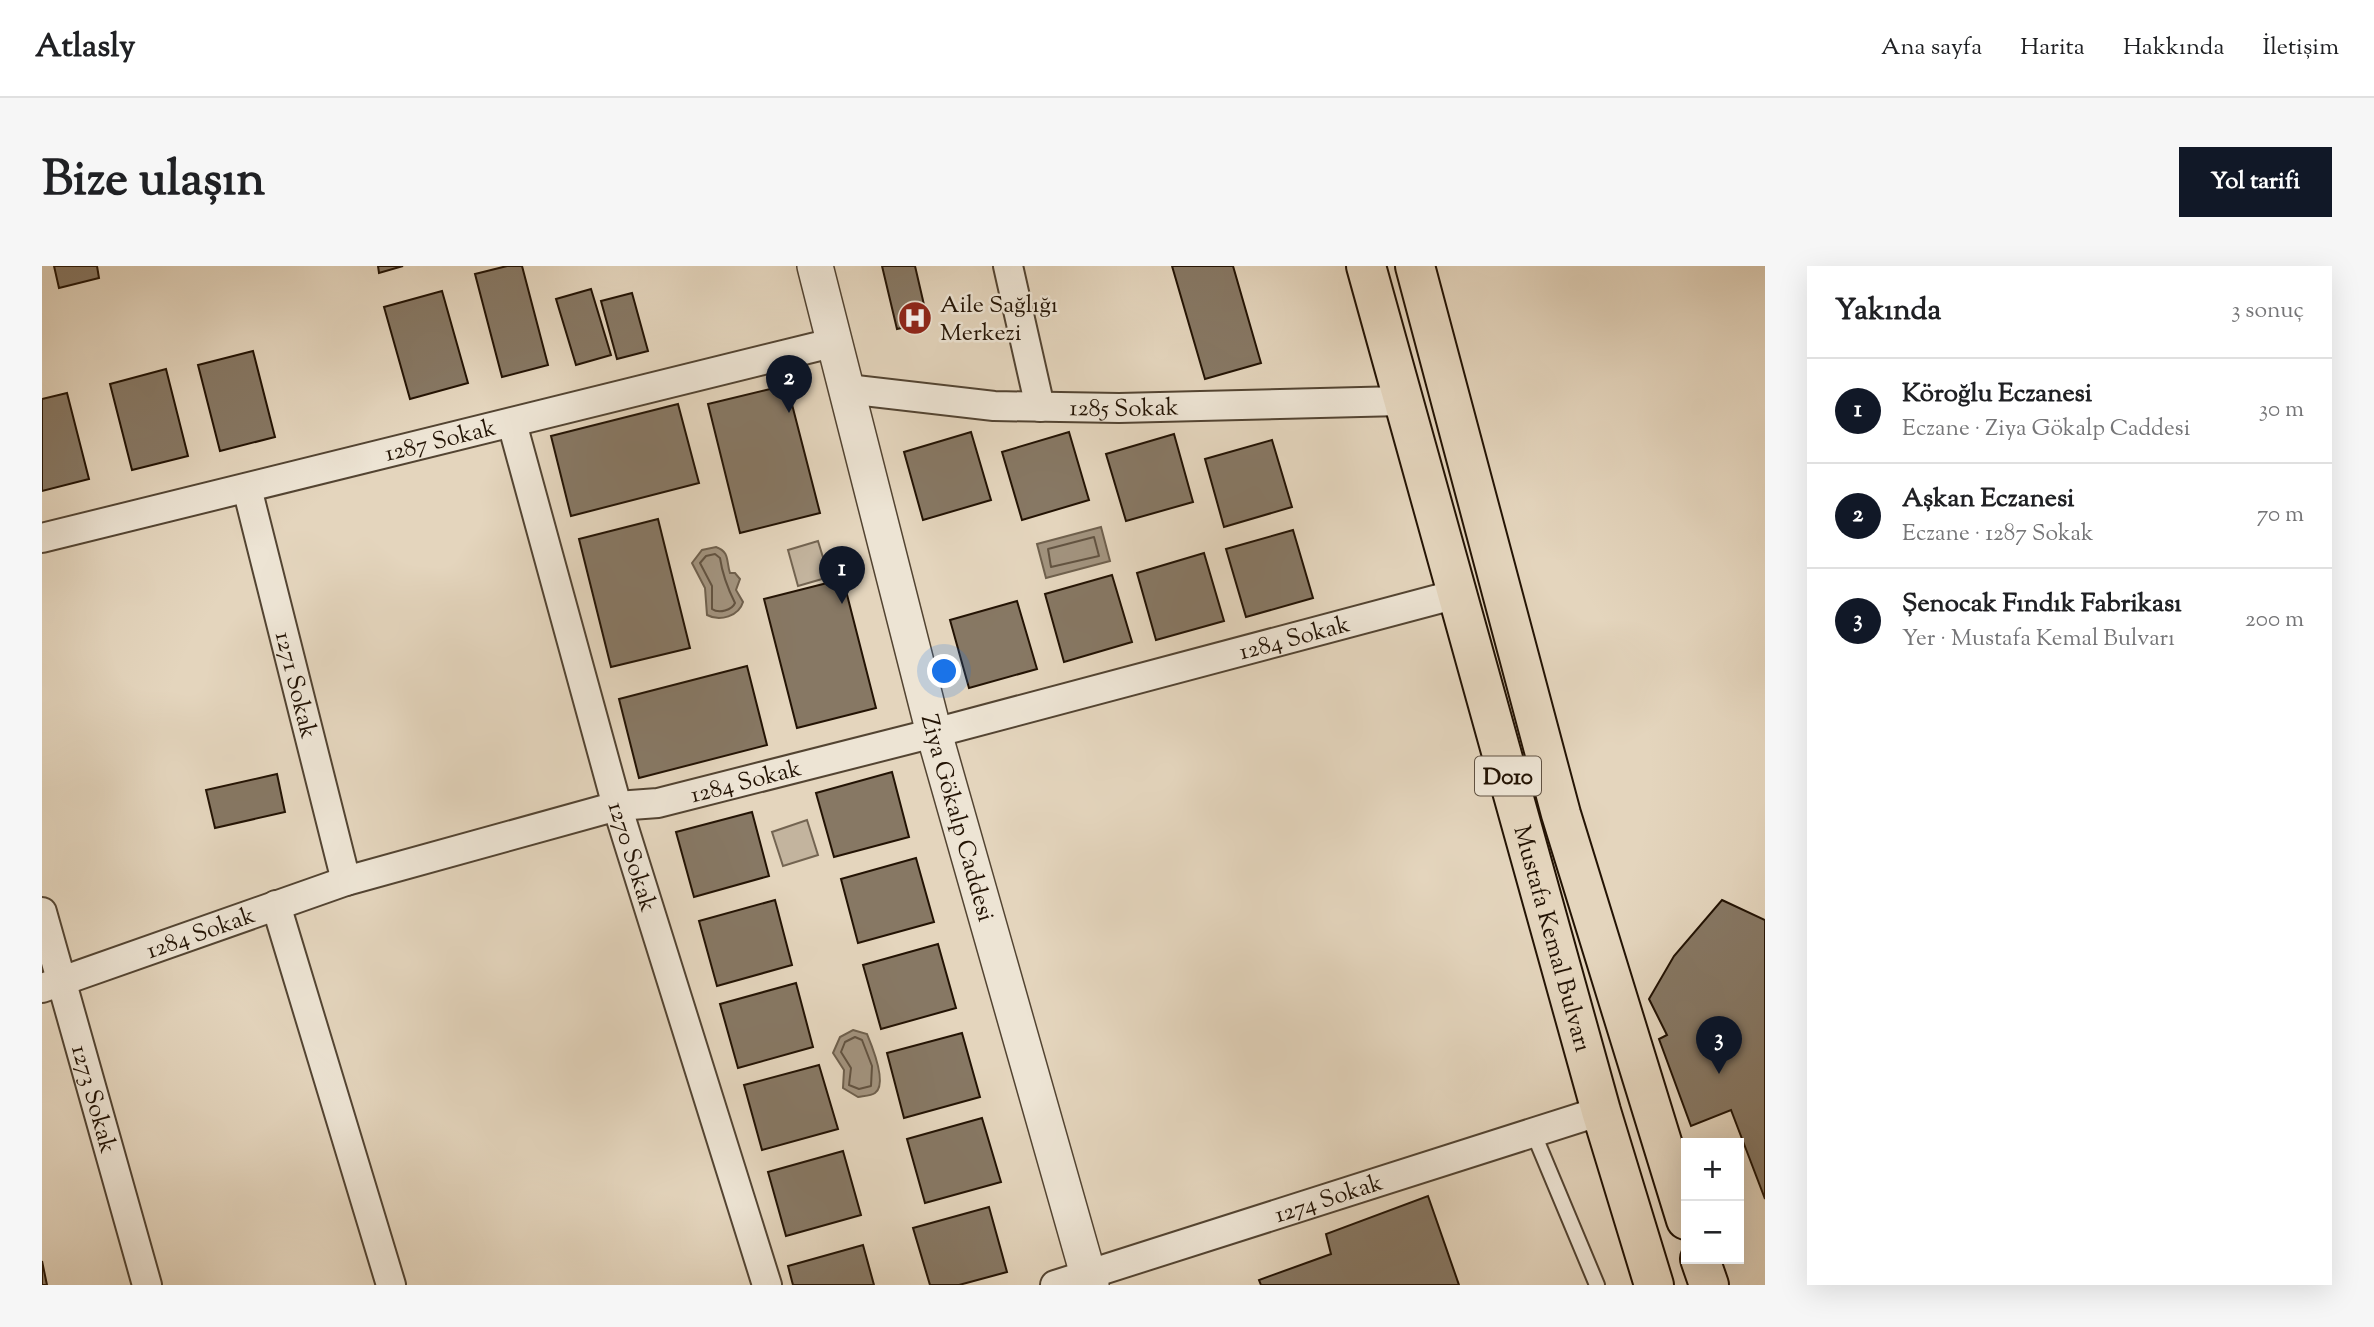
<!DOCTYPE html>
<html lang="tr">
<head>
<meta charset="utf-8">
<style>
	:root { --surface:#fff; --page:#f6f6f6; --text:#202124; --muted:#757577; --line:#e0e0e0; --accent:#111827 }
	body { margin:0; font-family:"Sorts Mill Goudy",serif; background:var(--page); color:var(--text) }
	.controls { position:absolute; right:21px; bottom:21px; display:grid; overflow:hidden; border-radius:0px; box-shadow:0 7px 28px #0002 }
	.controls button { width:63px; height:63px; display:grid; place-items:center; padding:0; border:0; border-bottom:2px solid var(--line); background:var(--surface); color:var(--text); font:35px sans-serif }
	.you { position:absolute; left:903px; top:406px; width:24px; height:24px; margin:-18px; border:5px solid #fff; border-radius:50%; background:#1a73e8; box-shadow:0 0 0 10px #1a73e833 }
	.badge { display:grid; place-items:center; width:46px; height:46px; border-radius:50%; background:var(--accent); color:#fff; font-size:23px; font-weight:700 }
	.pin { position:absolute; translate:-50% -58px; filter:drop-shadow(0 2px 4px #0008) }
	.pin::after { content:''; position:absolute; top:37px; width:24px; height:21px; background:inherit; clip-path:polygon(0 0,100% 0,50% 100%) }
	.list { margin:0; padding:0; list-style:none }
	h2 { display:flex; justify-content:space-between; align-items:center; height:91px; margin:0; padding:0 28px; font-size:30px }
	h2 small { font-size:23px; font-weight:400; color:var(--muted) }
	.list li { display:grid; grid-template-columns:46px 1fr auto; gap:21px; align-items:center; box-sizing:border-box; height:105px; padding:0 28px; border-top:2px solid var(--line) }
	.list b { display:block; font-size:26px; white-space:nowrap }
	.list p { margin:0; font-size:23px; white-space:nowrap; color:var(--muted) }
	.list em { font-size:23px; font-style:normal; color:var(--muted) }
	.map { position:relative; flex:none; width:1723px; height:1019px; overflow:hidden; border-radius:0px }
	header { display:flex; align-items:center; gap:42px; box-sizing:border-box; height:98px; padding:0 35px; background:var(--surface); border-bottom:2px solid var(--line) }
	header strong { font-size:33px }
	nav { display:flex; gap:38px; margin-inline-start:auto; font-size:24px }
	.intro { display:flex; align-items:center; justify-content:space-between; box-sizing:border-box; height:168px; padding:0 42px }
	h1 { margin:0; font-size:49px }
	.button { padding:18px 32px; border-radius:0px; background:var(--accent); color:#fff; font-size:24px; font-weight:700 }
	main { display:flex; gap:42px; padding:0 42px }
	aside { flex:1; background:var(--surface); border-radius:0px; box-shadow:0 7px 28px #0002 }
	.map>svg:first-child { display:block }
</style>
</head>
<body>
<header>
<strong>Atlasly</strong>
<nav><a>Ana sayfa</a><a>Harita</a><a>Hakkında</a><a>İletişim</a></nav>
</header>
<div class="intro"><h1>Bize ulaşın</h1><a class="button">Yol tarifi</a></div>
<main>
<div class="map">
<svg width="1723" height="1019" viewBox="0 0 1723 1019">
	<rect width="100%" height="100%" fill="#e4d5bd"/>
	<filter id="stains"><feTurbulence type="fractalNoise" baseFrequency=".00286" numOctaves="4"/><feColorMatrix values="0 0 0 0 .2 0 0 0 0 .09 0 0 0 0 .02 0 0 0 .5 -.17"/></filter>
	<radialGradient id="worn" r=".72"><stop offset=".6" stop-color="#630" stop-opacity="0"/><stop offset="1" stop-color="#630" stop-opacity=".3"/></radialGradient>
	<g fill="#c3b49e" stroke="#736451" stroke-width="2">
		<polygon points="776,275 787,311 756,320 746,284"/>
		<polygon points="765,554 776,589 741,600 730,566"/>
	</g>
	<g fill="#a2937e" stroke="#6f604d" stroke-width="2">
		<polygon points="1059,261 1068,295 1004,312 995,278"/>
		<path d="M674,281C688,286 684,295 688,307H693L698,313L694,324L701,336C697,350 678,356 665,349L663,322L650,297L660,284Z"/>
		<path d="M811,764L825,768C830,780 846,818 833,827C829,830 821,830 816,831L801,822L802,804L791,787L798,771Z"/>
	</g>
	<g fill="none" stroke-linecap="round" stroke-linejoin="round">
		<g stroke="#625341" stroke-width="2">
			<polygon points="1052,271 1057,290 1009,301 1006,283"/>
			<path d="M673,288L678,292C680,306 687,325 693,337C690,344 677,348 670,343V320L658,297L664,290Z"/>
			<polygon points="813,771 820,774 830,800 829,820 817,823 807,819 809,802 799,786 803,776"/>
		</g>
	</g>
	<g fill="#877864" stroke="#231304" stroke-width="2">
		<polygon points="12,0 55,0 57,12 17,22"/>
		<polygon points="336,0 361,0 337,7"/>
		<polygon points="465,0 480,0 506,99 460,111 433,8"/>
		<polygon points="840,0 873,0 886,56 855,63"/>
		<polygon points="1130,0 1191,0 1219,97 1163,113"/>
		<polygon points="549,23 569,89 534,99 514,33"/>
		<polygon points="400,25 426,117 368,133 342,41"/>
		<polygon points="590,27 606,85 575,93 559,35"/>
		<polygon points="211,85 233,171 178,185 156,99"/>
		<polygon points="124,103 146,190 90,204 68,118"/>
		<polygon points="745,119 778,247 698,267 666,138"/>
		<polygon points="25,127 47,213 0,225 0,133"/>
		<polygon points="636,138 657,217 529,250 509,170"/>
		<polygon points="929,166 949,234 881,254 862,186"/>
		<polygon points="1027,166 1047,234 980,254 960,186"/>
		<polygon points="1132,168 1151,236 1084,255 1064,188"/>
		<polygon points="1230,174 1250,241 1182,261 1163,193"/>
		<polygon points="616,253 648,382 569,401 537,273"/>
		<polygon points="1251,264 1271,332 1204,351 1184,283"/>
		<polygon points="1162,287 1182,355 1114,374 1095,307"/>
		<polygon points="1070,309 1090,376 1022,396 1003,328"/>
		<polygon points="801,313 834,442 755,462 722,333"/>
		<polygon points="975,335 995,403 927,422 908,354"/>
		<polygon points="705,400 725,479 597,512 577,433"/>
		<polygon points="850,506 867,571 792,591 774,527"/>
		<polygon points="235,508 243,546 173,562 164,524"/>
		<polygon points="710,546 727,610 652,631 634,566"/>
		<polygon points="874,592 892,656 816,677 799,613"/>
		<polygon points="733,634 750,699 675,720 657,655"/>
		<polygon points="1680,634 1723,654 1723,933 1689,844 1649,860 1617,773 1625,769 1607,733 1632,690"/>
		<polygon points="896,678 914,742 839,763 821,699"/>
		<polygon points="754,717 771,781 696,802 678,738"/>
		<polygon points="920,767 938,831 862,852 845,787"/>
		<polygon points="777,799 796,863 720,884 702,819"/>
		<polygon points="940,852 959,916 883,937 865,873"/>
		<polygon points="801,885 819,949 744,970 726,906"/>
		<polygon points="1386,930 1417,1019 1219,1019 1217,1014 1289,988 1284,968"/>
		<polygon points="947,941 965,1006 917,1019 888,1019 871,962"/>
		<polygon points="821,979 832,1019 751,1019 746,1000"/>
		<polygon points="0,995 5,1019 0,1019"/>
	</g>
	<g fill="none" stroke-linecap="round" stroke-linejoin="round">
		<g stroke="#534432" stroke-width="18">
			<polyline id="service" points="1491,866 1555,1019"/>
		</g>
		<g stroke="#534432" stroke-width="32">
			<g id="minor">
				<polyline points="966,0 998,141"/>
				<path id="s1" d="M805,123L952,140L1077,142L1359,135"/>
				<path id="s2" d="M470,157L575,540L725,1019"/>
				<path id="s3" d="M205,222L304,615"/>
				<path id="s4" d="M0,272L794,76"/>
				<polyline points="234,639 349,1019"/>
				<path id="s5" d="M0,646L105,1019"/>
				<path id="s6" d="M0,722L304,615L575,540L616,537L892,467L1415,328"/>
				<path id="s7" d="M1013,1019L1559,845"/>
			</g>
		</g>
		<g stroke="#534432" stroke-width="38">
			<g id="tertiary">
				<path id="s8" d="M773,0L892,467L1049,1019"/>
			</g>
		</g>
		<g stroke="#231304" stroke-width="42">
			<g id="trunk">
				<path id="s9" d="M1324,0L1559,845L1612,1019"/>
				<polyline points="1373,0 1519,548 1644,954"/>
				<polyline points="1658,993 1667,1019"/>
			</g>
		</g>
		<use href="#service" stroke="#ede4d4" stroke-width="14"/>
		<use href="#minor" stroke="#ede4d4" stroke-width="28"/>
		<use href="#tertiary" stroke="#ede4d4" stroke-width="35"/>
		<use href="#trunk" stroke="#e4d5bd" stroke-width="38"/>
	</g>
	<defs>
		<g id="hospital-disc" transform="scale(1.75)"><circle r="9.5" fill="#8f2418" stroke="#ede4d4"/><path d="M-5-5h3v3.5h4V-5h3V5h-3V1.5h-4V5h-3Z" fill="#fff"/></g>
	</defs>
	<g fill-rule="evenodd">
		<use href="#hospital-disc" x="873" y="52"/>
	</g>
	<g text-anchor="middle" stroke-width="5" stroke-linejoin="round" paint-order="stroke">
		<rect fill="#ede4d4" stroke="#605242" stroke-width="2" x="1433" y="490.5" width="66" height="39" rx="5"/>
		<g font-size="23" font-weight="bold" fill="#231304">
			<text x="1466" y="518">D010</text>
		</g>
		<g font-size="24" fill="#231304" stroke="#ede4d4" text-anchor="start">
			<text x="898" y="46">Aile Sağlığı<tspan x="898" dy="28">Merkezi</tspan></text>
		</g>
		<g font-size="24" fill="#231304" stroke="#ede4d4">
			<text dy="8" stroke="none"><textPath href="#s1" startOffset="278">1285 Sokak</textPath></text>
			<text dy="8" stroke="none"><textPath href="#s4" startOffset="410">1287 Sokak</textPath></text>
			<text dy="8" stroke="none"><textPath href="#s6" startOffset="1302">1284 Sokak</textPath></text>
			<text dy="8" stroke="none"><textPath href="#s3" startOffset="203">1271 Sokak</textPath></text>
			<text dy="8" stroke="none"><textPath href="#s6" startOffset="735">1284 Sokak</textPath></text>
			<text dy="8" stroke="none"><textPath href="#s8" startOffset="570">Ziya Gökalp Caddesi</textPath></text>
			<text dy="8" stroke="none"><textPath href="#s2" startOffset="450">1270 Sokak</textPath></text>
			<text dy="8" stroke="none"><textPath href="#s6" startOffset="168">1284 Sokak</textPath></text>
			<text dy="8" stroke="none"><textPath href="#s9" startOffset="698">Mustafa Kemal Bulvarı</textPath></text>
			<text dy="8" stroke="none"><textPath href="#s5" startOffset="194">1273 Sokak</textPath></text>
			<text dy="8" stroke="none"><textPath href="#s7" startOffset="287">1274 Sokak</textPath></text>
		</g>
	</g>
	<rect width="100%" height="100%" filter="url(#stains)"/>
	<rect width="100%" height="100%" fill="url(#worn)"/>
</svg>
<div class="controls">
<button>+</button>
<button>−</button>
</div>
<div class="you"></div>
<div class="pin badge" style="left:800px;top:338px">1</div>
<div class="pin badge" style="left:747px;top:147px">2</div>
<div class="pin badge" style="left:1677px;top:808px">3</div>
</div>
<aside>
<h2>Yakında<small>3 sonuç</small></h2>
<ul class="list">
<li><span class="badge">1</span><div><b>Köroğlu Eczanesi</b><p>Eczane · Ziya Gökalp Caddesi</p></div><em>30 m</em></li>
<li><span class="badge">2</span><div><b>Aşkan Eczanesi</b><p>Eczane · 1287 Sokak</p></div><em>70 m</em></li>
<li><span class="badge">3</span><div><b>Şenocak Fındık Fabrikası</b><p>Yer · Mustafa Kemal Bulvarı</p></div><em>200 m</em></li>
</ul>
</aside>
</main>
</body>
</html>
